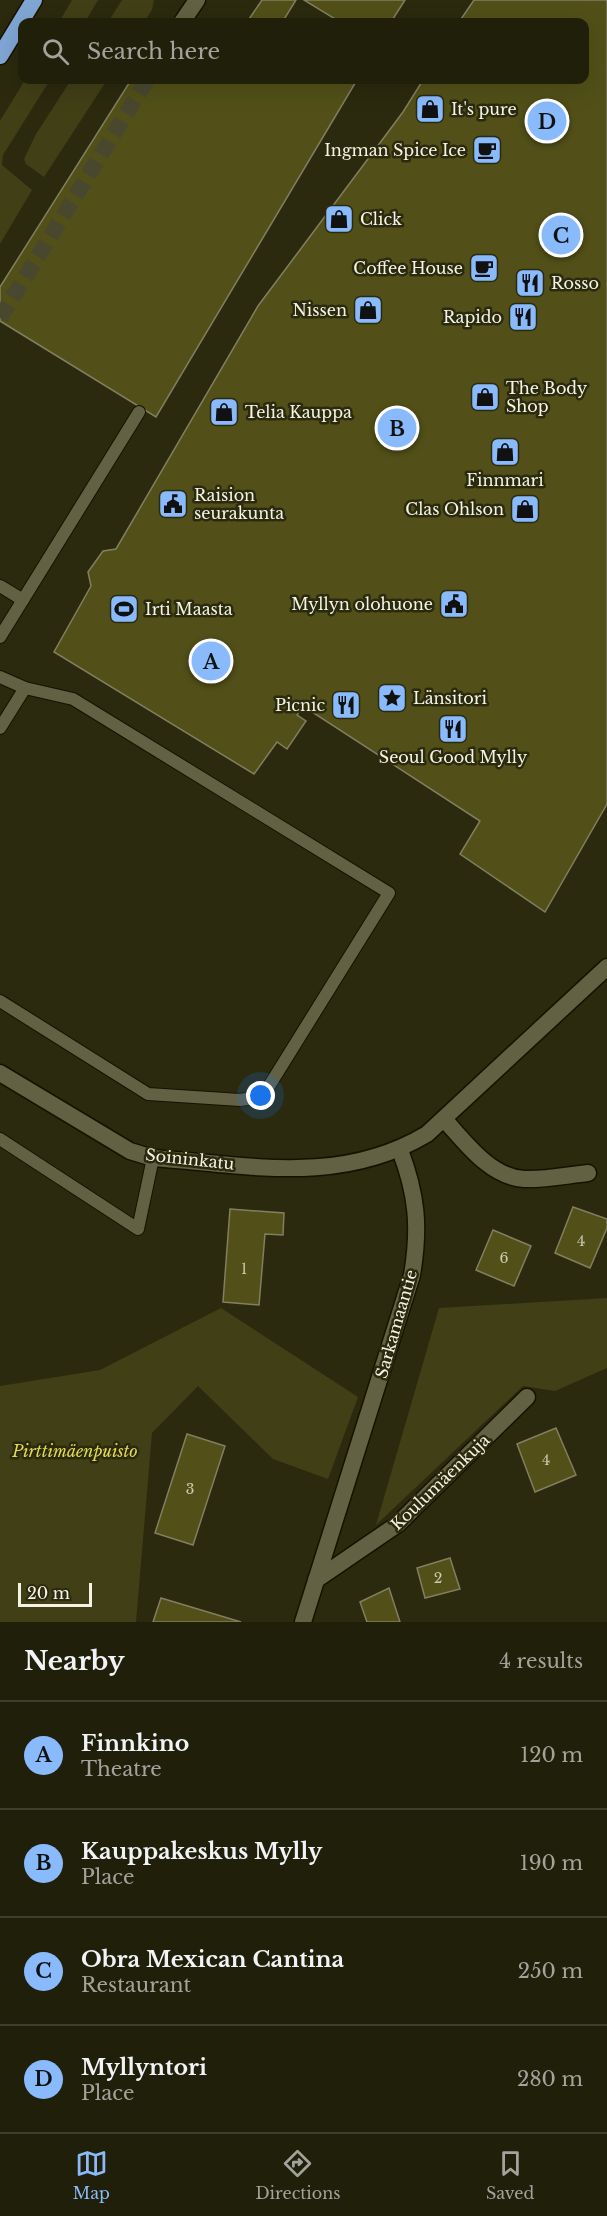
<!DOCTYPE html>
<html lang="en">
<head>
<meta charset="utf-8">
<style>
	:root { --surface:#20200a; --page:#2d2d18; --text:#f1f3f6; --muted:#a2a39c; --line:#3d3e2b; --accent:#89bafc }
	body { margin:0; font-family:"Libre Baskerville",serif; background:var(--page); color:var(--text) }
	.scale { position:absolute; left:18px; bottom:15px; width:74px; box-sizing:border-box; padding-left:6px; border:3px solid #f4f4e4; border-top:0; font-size:16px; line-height:21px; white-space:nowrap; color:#f4f4e4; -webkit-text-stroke:4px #2b2a0e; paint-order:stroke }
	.you { position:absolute; left:261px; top:1096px; width:21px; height:21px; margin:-15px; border:4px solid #fff; border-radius:50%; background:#1a73e8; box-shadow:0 0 0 9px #1a73e833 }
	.badge { display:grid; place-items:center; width:39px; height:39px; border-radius:50%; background:var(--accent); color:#111; font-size:20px; font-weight:700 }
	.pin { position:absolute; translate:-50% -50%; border:3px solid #fff; box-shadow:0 2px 6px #0006 }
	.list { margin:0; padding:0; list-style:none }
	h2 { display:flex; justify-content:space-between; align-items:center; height:78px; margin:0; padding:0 24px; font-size:26px }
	h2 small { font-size:20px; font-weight:400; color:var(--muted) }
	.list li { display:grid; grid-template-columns:39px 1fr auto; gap:18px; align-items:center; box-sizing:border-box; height:108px; padding:0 24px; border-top:2px solid var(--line) }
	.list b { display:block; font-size:22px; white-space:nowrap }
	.list p { margin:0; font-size:20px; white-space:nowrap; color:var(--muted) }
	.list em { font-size:20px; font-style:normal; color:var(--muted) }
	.icon { flex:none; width:33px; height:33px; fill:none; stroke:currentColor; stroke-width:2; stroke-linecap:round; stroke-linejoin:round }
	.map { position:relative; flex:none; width:607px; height:1622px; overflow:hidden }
	.search { position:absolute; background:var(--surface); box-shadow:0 6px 24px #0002; left:18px; right:18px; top:18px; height:66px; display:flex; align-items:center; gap:15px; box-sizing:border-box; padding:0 21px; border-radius:12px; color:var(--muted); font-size:22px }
	.sheet { height:510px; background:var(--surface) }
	nav { display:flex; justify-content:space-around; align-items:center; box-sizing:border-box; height:84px; border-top:2px solid var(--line); background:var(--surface); font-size:16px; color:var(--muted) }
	nav a { display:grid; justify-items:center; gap:3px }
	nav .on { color:var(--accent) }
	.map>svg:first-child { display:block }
</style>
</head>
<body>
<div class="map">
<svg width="607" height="1622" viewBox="0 0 607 1622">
	<rect width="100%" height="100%" fill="#2b2a0e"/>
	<g fill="#413f16">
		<polygon points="72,0 98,0 85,22 59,22"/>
		<polygon points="122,0 154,0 152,10 144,22 108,22"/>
		<polygon points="25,80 50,80 3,155 2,165 32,190 0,244 0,121"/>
		<polygon points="71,80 107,80 44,177 26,164 24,159 36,134"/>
		<polygon points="607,1298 607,1368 555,1391 523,1386 376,1525 439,1308"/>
		<polygon points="221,1308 358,1397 328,1479 273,1459 198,1386 152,1433 136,1622 0,1622 0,1386 100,1370"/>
	</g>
	<g fill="#525018" stroke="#807f61" stroke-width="1.5">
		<polygon points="262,0 296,0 283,21 286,22 247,22"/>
		<polygon points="304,0 405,0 391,22 340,22"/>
		<polygon points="474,0 607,0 607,804 545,912 460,854 480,821 303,706 297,715 306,721 287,749 277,742 254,774 54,652 91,586 88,572 103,551 116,549 258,306 403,112 423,80 584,80 584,22 459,22"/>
		<polygon points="131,80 357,80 156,417 0,321 0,287"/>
		<polygon points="573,1207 607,1219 607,1228 590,1268 555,1253"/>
		<polygon points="230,1209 284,1213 283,1235 265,1234 259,1305 223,1302"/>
		<polygon points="493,1230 531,1246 514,1286 476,1270"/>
		<polygon points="556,1428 576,1475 535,1492 517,1444"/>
		<polygon points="187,1434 225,1446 193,1545 155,1533"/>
		<polygon points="450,1558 460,1589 425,1598 417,1568"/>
		<polygon points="389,1588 400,1622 367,1622 360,1602"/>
		<polygon points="161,1598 241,1622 153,1622"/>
	</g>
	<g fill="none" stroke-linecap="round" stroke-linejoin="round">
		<polyline stroke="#49482e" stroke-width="16" stroke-dasharray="16 8" stroke-linecap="butt" points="0,318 147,80"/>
		<g stroke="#141300" stroke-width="14">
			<g id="service">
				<polyline points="0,586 23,600"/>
				<polyline points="0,637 139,412"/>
				<polyline points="0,677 25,688 73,699 389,893 266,1091 254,1098 240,1100 148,1094 0,1001"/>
				<polyline points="0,728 25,688"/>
				<polyline points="0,1139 138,1229 153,1158"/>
			</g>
		</g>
		<g stroke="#141300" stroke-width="19">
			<g id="minor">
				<polyline points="182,22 197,0"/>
				<path d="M444,1119C465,1142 490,1177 524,1179C545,1180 568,1175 588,1173"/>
				<polyline points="316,1580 398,1524 527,1397"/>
				<path d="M303,1622L412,1275C420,1227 417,1195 400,1150"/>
			</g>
		</g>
		<g stroke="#141300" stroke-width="19">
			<path id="tertiary" d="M0,1073L130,1151L153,1158C249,1165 340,1186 427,1134L607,967"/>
		</g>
		<g stroke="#141300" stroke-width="19">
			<polyline id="trunk" points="0,56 34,0"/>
		</g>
		<use href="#service" stroke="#626143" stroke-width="12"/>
		<use href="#minor" stroke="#626143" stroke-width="16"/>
		<use href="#tertiary" stroke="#626143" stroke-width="16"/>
		<use href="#trunk" stroke="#80a6d4" stroke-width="16"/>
	</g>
	<defs>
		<g id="shop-square" transform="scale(1.5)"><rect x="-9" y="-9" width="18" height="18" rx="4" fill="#89bafc" stroke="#2b2a0e"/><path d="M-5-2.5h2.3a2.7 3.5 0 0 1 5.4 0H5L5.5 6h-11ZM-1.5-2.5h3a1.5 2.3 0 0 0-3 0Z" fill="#111"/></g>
		<g id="cafe-square" transform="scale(1.5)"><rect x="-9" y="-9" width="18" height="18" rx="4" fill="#89bafc" stroke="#2b2a0e"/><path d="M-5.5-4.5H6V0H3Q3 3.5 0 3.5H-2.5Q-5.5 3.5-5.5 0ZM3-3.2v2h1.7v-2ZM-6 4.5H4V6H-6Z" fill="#111"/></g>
		<g id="restaurant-square" transform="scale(1.5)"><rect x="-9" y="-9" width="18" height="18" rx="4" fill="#89bafc" stroke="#2b2a0e"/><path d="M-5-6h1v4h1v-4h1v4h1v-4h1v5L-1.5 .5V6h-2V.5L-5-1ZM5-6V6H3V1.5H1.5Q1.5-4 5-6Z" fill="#111"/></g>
		<g id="civic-square" transform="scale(1.5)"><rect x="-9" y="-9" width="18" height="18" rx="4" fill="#89bafc" stroke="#2b2a0e"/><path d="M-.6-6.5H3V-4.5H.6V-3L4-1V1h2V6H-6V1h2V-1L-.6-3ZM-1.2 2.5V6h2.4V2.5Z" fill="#111"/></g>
		<g id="stadium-square" transform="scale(1.5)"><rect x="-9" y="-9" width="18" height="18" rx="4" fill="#89bafc" stroke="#2b2a0e"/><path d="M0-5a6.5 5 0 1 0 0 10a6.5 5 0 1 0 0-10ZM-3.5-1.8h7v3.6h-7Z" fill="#111"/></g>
		<g id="sight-square" transform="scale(1.5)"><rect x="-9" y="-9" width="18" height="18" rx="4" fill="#89bafc" stroke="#2b2a0e"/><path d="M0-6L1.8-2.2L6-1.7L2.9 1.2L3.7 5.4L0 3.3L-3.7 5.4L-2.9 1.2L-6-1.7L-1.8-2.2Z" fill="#111"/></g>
	</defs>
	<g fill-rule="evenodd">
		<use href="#shop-square" x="430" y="109"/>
		<use href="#cafe-square" x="487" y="150"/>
		<use href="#shop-square" x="339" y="219"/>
		<use href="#cafe-square" x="484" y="268"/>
		<use href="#restaurant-square" x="530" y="283"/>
		<use href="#shop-square" x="368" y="310"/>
		<use href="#restaurant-square" x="523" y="317"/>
		<use href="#shop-square" x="485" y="397"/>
		<use href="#shop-square" x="224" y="412"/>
		<use href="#shop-square" x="505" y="452"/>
		<use href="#civic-square" x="173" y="504"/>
		<use href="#shop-square" x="525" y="509"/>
		<use href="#civic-square" x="454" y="604"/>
		<use href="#stadium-square" x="124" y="609"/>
		<use href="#sight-square" x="392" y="698"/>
		<use href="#restaurant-square" x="346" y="705"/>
		<use href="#restaurant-square" x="453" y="729"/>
	</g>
	<g text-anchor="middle" stroke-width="5" stroke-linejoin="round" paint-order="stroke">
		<g font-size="14" fill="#cccbb1">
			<text x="581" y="1246">4</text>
			<text x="504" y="1263">6</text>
			<text x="244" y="1274">1</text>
			<text x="546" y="1465">4</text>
			<text x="190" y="1494">3</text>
			<text x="438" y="1583">2</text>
		</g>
		<g font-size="16" fill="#f4f4e4" stroke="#2b2a0e" text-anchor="start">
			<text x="451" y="115">It's pure</text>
			<text x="466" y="156" text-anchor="end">Ingman Spice Ice</text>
			<text x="360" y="225">Click</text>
			<text x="463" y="274" text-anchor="end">Coffee House</text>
			<text x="551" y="289">Rosso</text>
			<text x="347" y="316" text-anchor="end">Nissen</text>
			<text x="502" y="323" text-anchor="end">Rapido</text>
			<text x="506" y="394">The Body<tspan x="506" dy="18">Shop</tspan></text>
			<text x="245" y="418">Telia Kauppa</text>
			<text x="505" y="486" text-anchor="middle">Finnmari</text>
			<text x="194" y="501">Raision<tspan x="194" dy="18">seurakunta</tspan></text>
			<text x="504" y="515" text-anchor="end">Clas Ohlson</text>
			<text x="433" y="610" text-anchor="end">Myllyn olohuone</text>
			<text x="145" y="615">Irti Maasta</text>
			<text x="413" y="704">Länsitori</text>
			<text x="325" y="711" text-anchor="end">Picnic</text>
			<text x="453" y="763" text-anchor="middle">Seoul Good Mylly</text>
		</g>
		<g font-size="16" fill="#f4f4e4" stroke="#2b2a0e">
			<text transform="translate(190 1159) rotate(6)" y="6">Soininkatu</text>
			<text transform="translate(396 1324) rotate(-74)" y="6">Sarkamaantie</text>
			<text transform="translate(440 1482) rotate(-44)" y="6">Koulumäenkuja</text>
		</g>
		<g font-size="16" font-style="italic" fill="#e1db51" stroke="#2b2a0e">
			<text x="75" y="1457">Pirttimäenpuisto</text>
		</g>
	</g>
</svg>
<div class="scale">20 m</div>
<div class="you"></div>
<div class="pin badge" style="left:211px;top:661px">A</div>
<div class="pin badge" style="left:397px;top:428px">B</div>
<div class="pin badge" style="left:561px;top:235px">C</div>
<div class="pin badge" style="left:547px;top:121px">D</div>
<div class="search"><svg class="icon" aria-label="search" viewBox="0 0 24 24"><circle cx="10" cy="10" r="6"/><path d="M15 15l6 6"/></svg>Search here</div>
</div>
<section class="sheet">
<h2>Nearby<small>4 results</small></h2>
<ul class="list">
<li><span class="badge">A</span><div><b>Finnkino</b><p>Theatre</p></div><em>120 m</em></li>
<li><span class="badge">B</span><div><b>Kauppakeskus Mylly</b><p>Place</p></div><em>190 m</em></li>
<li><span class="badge">C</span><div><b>Obra Mexican Cantina</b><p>Restaurant</p></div><em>250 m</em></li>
<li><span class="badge">D</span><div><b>Myllyntori</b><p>Place</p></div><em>280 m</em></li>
</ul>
</section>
<nav>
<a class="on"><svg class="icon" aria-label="map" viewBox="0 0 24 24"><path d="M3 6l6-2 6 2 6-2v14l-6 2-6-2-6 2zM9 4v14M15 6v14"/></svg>Map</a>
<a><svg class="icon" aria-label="directions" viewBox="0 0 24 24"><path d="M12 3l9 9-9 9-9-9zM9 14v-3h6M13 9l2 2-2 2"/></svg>Directions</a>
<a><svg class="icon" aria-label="saved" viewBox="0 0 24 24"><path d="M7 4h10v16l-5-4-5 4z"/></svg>Saved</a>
</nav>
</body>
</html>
